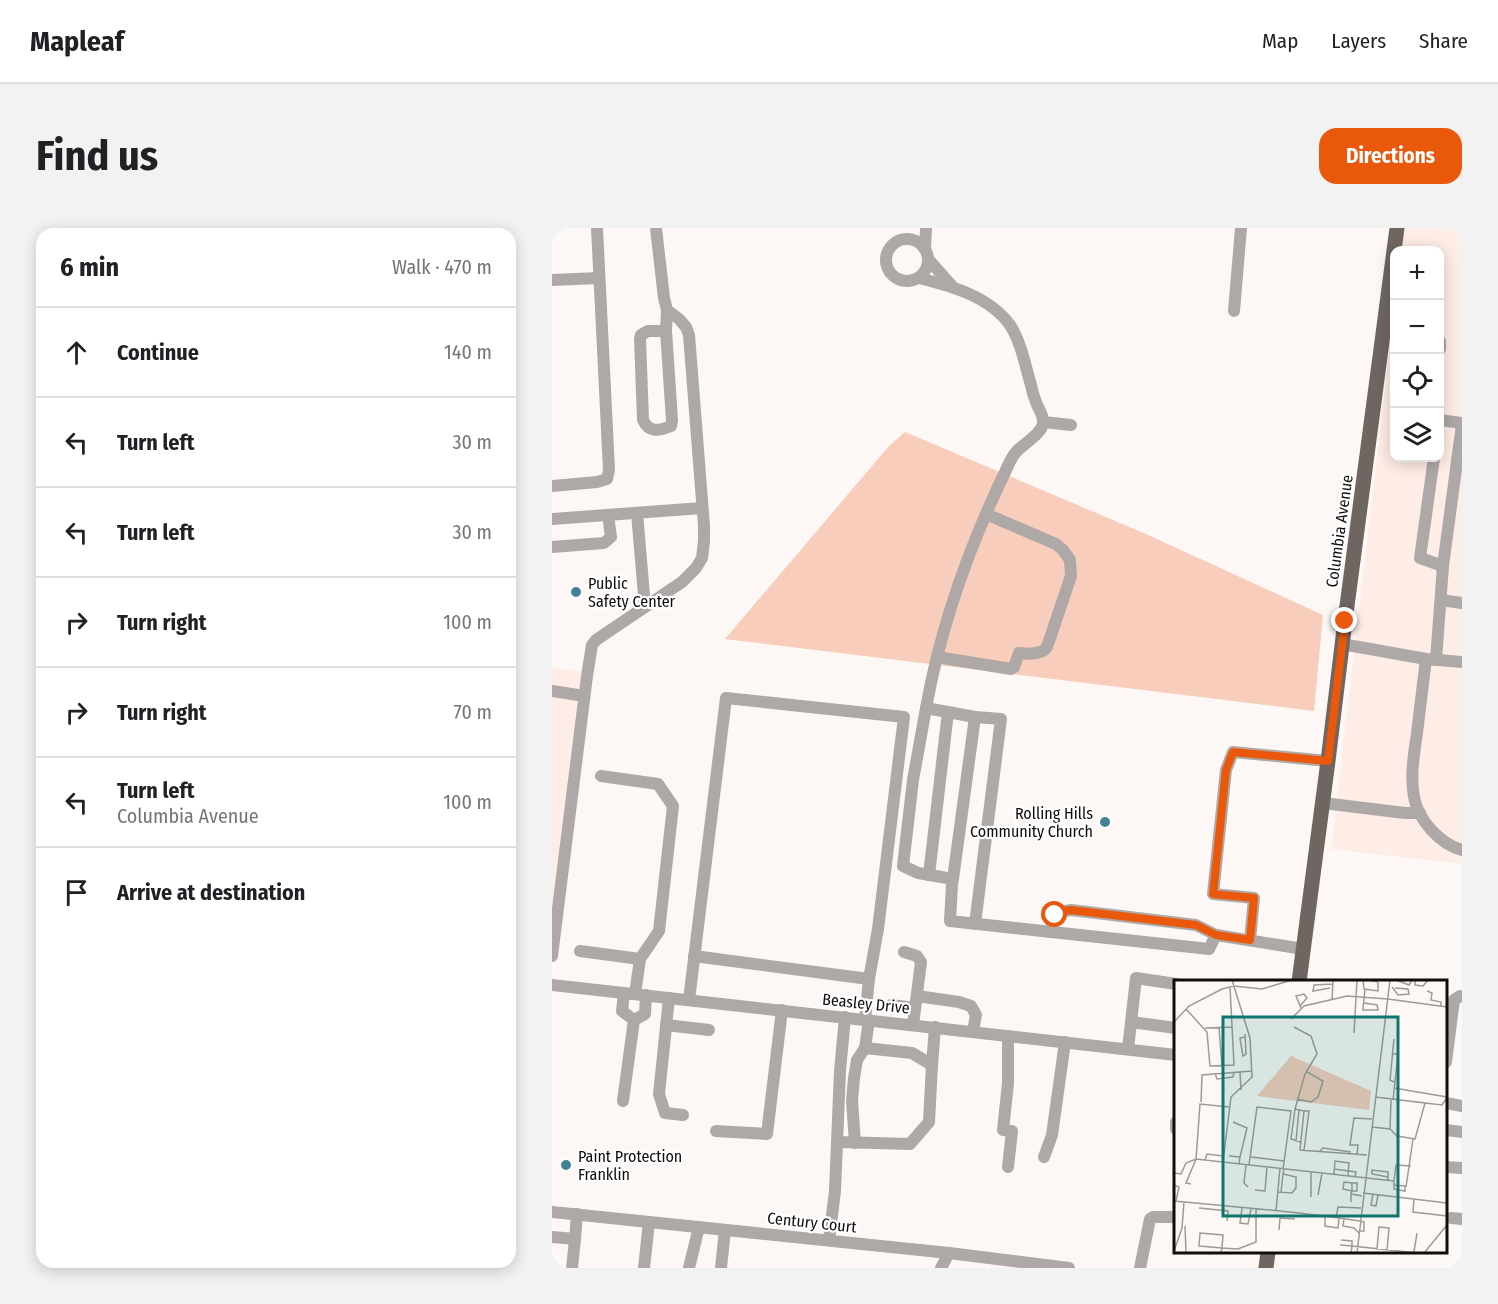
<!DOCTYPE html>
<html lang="en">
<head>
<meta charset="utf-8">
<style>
	:root { --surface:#fff; --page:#f2f2f2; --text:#202124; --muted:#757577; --line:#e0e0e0; --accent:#ea580c }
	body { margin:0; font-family:"Fira Sans Condensed",sans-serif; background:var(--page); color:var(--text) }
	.controls { position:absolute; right:18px; top:18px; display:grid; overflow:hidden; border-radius:12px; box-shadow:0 3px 15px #0003 }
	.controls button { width:54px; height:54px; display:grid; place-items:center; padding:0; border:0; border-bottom:2px solid var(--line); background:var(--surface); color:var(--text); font:30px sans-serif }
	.stop { position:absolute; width:18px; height:18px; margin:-14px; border:4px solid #ea580c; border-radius:50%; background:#fff }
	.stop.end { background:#ea580c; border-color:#fff; box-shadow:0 2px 6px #0008 }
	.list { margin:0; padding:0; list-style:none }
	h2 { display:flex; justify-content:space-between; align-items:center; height:78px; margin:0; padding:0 24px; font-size:26px }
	h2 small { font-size:20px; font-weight:400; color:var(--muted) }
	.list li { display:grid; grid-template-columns:39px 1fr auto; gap:18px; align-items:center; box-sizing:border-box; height:90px; padding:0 24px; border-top:2px solid var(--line) }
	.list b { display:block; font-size:22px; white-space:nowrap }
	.list p { margin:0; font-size:20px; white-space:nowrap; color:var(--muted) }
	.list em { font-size:20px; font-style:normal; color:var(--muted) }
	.icon { flex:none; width:33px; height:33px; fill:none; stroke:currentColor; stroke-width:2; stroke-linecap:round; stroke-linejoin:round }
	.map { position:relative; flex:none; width:910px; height:1040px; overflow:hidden; border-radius:18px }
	header { display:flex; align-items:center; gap:36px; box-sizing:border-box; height:84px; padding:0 30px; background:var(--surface); border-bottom:2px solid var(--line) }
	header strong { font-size:28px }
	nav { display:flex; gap:33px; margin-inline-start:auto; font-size:21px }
	.intro { display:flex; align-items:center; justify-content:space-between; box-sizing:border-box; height:144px; padding:0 36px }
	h1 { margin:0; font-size:42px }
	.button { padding:15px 27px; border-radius:18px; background:var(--accent); color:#fff; font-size:21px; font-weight:700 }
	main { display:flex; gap:36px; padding:0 36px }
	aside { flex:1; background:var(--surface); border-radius:18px; box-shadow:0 3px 15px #0003 }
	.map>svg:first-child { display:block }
</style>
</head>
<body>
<header>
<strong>Mapleaf</strong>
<nav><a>Map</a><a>Layers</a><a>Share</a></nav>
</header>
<div class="intro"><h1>Find us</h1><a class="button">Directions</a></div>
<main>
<aside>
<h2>6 min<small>Walk · 470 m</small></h2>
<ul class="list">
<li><svg class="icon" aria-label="ahead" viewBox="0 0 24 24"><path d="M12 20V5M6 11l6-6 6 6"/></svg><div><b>Continue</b></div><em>140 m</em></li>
<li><svg class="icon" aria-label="left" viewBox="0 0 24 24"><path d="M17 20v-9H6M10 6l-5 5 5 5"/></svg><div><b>Turn left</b></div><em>30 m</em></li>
<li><svg class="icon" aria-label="left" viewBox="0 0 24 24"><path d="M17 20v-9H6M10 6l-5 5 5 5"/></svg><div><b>Turn left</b></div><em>30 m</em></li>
<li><svg class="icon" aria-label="right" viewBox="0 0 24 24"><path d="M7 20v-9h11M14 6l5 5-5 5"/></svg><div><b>Turn right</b></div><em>100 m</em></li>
<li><svg class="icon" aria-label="right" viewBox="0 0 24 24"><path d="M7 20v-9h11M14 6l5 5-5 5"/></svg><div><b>Turn right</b></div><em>70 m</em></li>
<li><svg class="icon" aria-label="left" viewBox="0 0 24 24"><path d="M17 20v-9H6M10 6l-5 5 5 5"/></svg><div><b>Turn left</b><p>Columbia Avenue</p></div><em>100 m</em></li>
<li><svg class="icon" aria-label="arrive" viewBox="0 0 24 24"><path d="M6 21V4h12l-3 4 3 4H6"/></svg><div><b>Arrive at destination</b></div></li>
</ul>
</aside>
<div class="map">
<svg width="910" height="1040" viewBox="0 0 910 1040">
	<rect width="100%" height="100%" fill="#fdf8f6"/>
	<g fill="#feede6">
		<polygon points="852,0 910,0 910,636 779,621 842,84 842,230 888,230 888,22 850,22"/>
		<polygon points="0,440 29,443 0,675"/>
	</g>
	<polygon fill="#f8cdbb" points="353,204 594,306 771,387 762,483 173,411 337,218"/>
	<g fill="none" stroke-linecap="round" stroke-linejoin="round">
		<g stroke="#aea8a6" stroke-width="12">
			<circle cx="355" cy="32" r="21"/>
			<polyline points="373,21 374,0"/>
			<polyline points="376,31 400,58"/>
			<path d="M367,50C399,58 437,68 458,97C469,114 473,137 479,157C480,163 482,169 484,174C486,181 492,187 491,195C490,206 471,216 464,224C460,229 457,235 455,240C418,316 389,397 374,480"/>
			<polyline points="0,52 47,50"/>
			<polyline points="682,83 689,0"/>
			<path d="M114,103H96L89,107L88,111L91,192C97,205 107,203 119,198L120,192L114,103L115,82"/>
			<polyline points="888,121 888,113"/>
			<polyline points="888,192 910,195"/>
			<polyline points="491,194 519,197"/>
			<polyline points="882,230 868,330 891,338"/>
			<polyline points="0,258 45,254 55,251 57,242 45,0"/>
			<polyline points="85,285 93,379"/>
			<polyline points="0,291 150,280"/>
			<polyline points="0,319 52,315 59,309 56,287"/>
			<polyline points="889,372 910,375"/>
			<polyline points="790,416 874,431 910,434"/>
			<path d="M385,429L459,441L462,439L467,425C476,426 490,427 495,419L519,348L518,332L511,322L504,316L434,286"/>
			<path d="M874,431C871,455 868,480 865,505C862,526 858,548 862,569C866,592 888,616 910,622"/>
			<polyline points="884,432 891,338 910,196"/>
			<polyline points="0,463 32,468"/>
			<polyline points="49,548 106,556 121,578 107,703 88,731"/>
			<polyline points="771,575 853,585 868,585"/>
			<polyline points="377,647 396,484"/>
			<polyline points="401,651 366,645 351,638 361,552 374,480 423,489 401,651 400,656 398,693 657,721 664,707 751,721"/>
			<polyline points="423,696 449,491 423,489"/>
			<path d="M499,704C503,689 502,684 519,682L644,697L664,707"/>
			<polyline points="698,712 702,670 661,666 674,542 681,524 776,533"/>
			<polyline points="28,723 88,731 83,766"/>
			<polyline points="352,724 365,728 369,734 361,797"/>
			<polyline points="0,728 35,448 40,417 44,412 130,354 144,340 150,330 152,313 152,298 137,107 134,99 127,91 115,82 112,70 104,0"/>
			<polyline points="142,728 317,751"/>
			<polyline points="0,757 624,827"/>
			<polyline points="72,765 70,783 82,792 93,786 94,767"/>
			<polyline points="365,768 407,774 419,778 424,787 421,803"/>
			<polyline points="117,770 107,866 113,885 131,887"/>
			<polyline points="137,772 174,470 352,489 326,701 317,751 313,791"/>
			<polyline points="339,777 363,780"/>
			<polyline points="579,794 624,800"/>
			<polyline points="114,797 157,802"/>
			<polyline points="576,821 584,750 624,756"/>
			<polyline points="894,834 902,772 908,768 910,768"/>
			<polyline points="380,837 383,799"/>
			<polyline points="71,873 82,792"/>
			<polyline points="894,875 910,878"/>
			<polyline points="624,894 624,901"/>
			<polyline points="894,902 910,904"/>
			<polyline points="164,903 215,906 230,782"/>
			<polyline points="286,914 358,916 377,894 380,837 360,825 313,820 317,792"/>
			<polyline points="303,915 300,873 302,850 305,832 313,820"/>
			<polyline points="492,929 500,907 513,814"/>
			<polyline points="456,939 460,903 451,902 456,855 456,808"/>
			<polyline points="894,939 910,940"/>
			<polyline points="0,984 397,1025 517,1040"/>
			<polyline points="899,990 910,991"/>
			<polyline points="0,1009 23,1011 20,1040"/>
			<polyline points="23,1011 25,986"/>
			<polyline points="277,1012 283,963 288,843 293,789"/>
			<polyline points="92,1040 97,994"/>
			<polyline points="137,1040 147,999"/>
			<polyline points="169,1040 173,1002"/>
			<polyline points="389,1040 397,1025"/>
			<polyline points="588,1040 598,991 601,989 624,989"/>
		</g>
		<g stroke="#6f6662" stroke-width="15">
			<polyline points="747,754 776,533 793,393 845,0"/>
			<polyline points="714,1040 716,1024"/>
		</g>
	</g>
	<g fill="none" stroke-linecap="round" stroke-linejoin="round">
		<polyline stroke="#ea580c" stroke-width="8" points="503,687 509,683 519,682 644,697 664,707 698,712 702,670 661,666 674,542 681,524 776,533 793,393"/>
	</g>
	<g fill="#448197" stroke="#fff" stroke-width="2">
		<circle cx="24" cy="364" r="6"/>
		<circle cx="553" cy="594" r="6"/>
		<circle cx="14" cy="937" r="6"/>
	</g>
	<g text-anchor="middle" stroke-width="4.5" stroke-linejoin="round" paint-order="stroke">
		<g font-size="16" fill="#110d0c" stroke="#fff">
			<text transform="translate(787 303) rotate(-82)" y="6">Columbia Avenue</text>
			<text transform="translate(314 775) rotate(6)" y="6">Beasley Drive</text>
			<text transform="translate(260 994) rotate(6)" y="6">Century Court</text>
		</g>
		<g font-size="16" fill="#110d0c" stroke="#fff" text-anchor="start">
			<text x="36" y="361">Public<tspan x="36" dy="18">Safety Center</tspan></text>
			<text x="541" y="591" text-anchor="end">Rolling Hills<tspan x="541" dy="18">Community Church</tspan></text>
			<text x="26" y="934">Paint Protection<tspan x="26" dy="18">Franklin</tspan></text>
		</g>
	</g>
	<g transform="translate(622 752)">
		<rect width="273" height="273" fill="#fdf8f6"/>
		<path d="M117,76L197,111L195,130L83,116Z" fill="#f8cdbb"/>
		<path fill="none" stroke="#9f9a98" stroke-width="1.5" d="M189,0L190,9L204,11V2L195,0M222,0L235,5L238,0M241,0V5L249,6L254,0M218,7L224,15L235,14L234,9L221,8M156,8L139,11L140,5L159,4M253,11L258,13L257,20L267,22V26M214,19L273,27M158,20L159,0M190,23L203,25L204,30H189V28L191,10M126,26L133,18L130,14L122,16L127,28M12,29L33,52L36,86L60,85L56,7M117,39L130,26L173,16L214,19M0,42L15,26L48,9L60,6L88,9L118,0M45,47L48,87M120,47L137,56L143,74L131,94L121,129M31,48L58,47M180,53L183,0M71,57L66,58L69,76L72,74L71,54M220,59L216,100L220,102M66,92L67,110M41,93L43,99L59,97L60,92M220,108L273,117M201,117L251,123L241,159L223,156L216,149L217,120M123,119L137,122L144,117L149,101L133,92M219,120L224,74H219M27,122L28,95L78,91M251,123L268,125L273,118M59,142L73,148L66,177M198,147L216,149M122,161L125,130M126,162L117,159L121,129L130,131L126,170L193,175M130,170L135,131H130M145,172L149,168L177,172M183,174L184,165H176L180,138L198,139M55,176L66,177L65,184M77,177L110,181M31,180L33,174L49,176M49,182L57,117L78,97L76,58L58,0M72,185L70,203L74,207M75,185L83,127L117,131L109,189M160,189L182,192L181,197M0,193L7,194L12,183L22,179L220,201M160,194L161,181L175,183L174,196M214,201V192L198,190V194L214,197M17,204L12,203L22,179L26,124L55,127M0,205L5,207L2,221M220,205L231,206V211L220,209V201L222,185L237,186M232,207L239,159M81,210L91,211L93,187M104,212L118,213L122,208V197L109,194L110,189M107,212L109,194M189,213L273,223M177,214L178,211V203L170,202L169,209L178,211H183V203H178M199,214L197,225L202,226L204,215M144,215L148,193M137,217V192M240,219L239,232L273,236M0,221L106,231L125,233L165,238L164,248L151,246V237M177,222V214L188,216M25,228L54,231L53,241M68,228L66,243L74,244L77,229M102,231L106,188M162,238L164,227L187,228M165,238L186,241M170,239L169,246L180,248L185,253M11,246L12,273M105,250L106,238L121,239M185,251H190V242L186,241M167,260L178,261V266L243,273M166,265L178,266L177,273M203,269L205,247L215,248L213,270M0,271L8,248L10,222M240,272L243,253M47,273L48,268L49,255L26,253L25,266L48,268L63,269H64L82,262V229M183,273L216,0M250,273L273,245"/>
		<path fill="#0f766e" fill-opacity="0.15" stroke="#0f766e" stroke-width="3" d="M49,37H224V236H49Z"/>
		<rect width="273" height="273" fill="none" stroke="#110d0c" stroke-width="3"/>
	</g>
</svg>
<div class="controls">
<button>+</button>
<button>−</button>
<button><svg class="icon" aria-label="locate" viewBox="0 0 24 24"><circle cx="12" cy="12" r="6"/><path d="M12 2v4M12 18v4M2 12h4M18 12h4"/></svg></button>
<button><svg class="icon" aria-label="layers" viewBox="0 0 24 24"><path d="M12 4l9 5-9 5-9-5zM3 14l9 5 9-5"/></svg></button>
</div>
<div class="stop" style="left:503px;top:687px"></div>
<div class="stop end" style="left:793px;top:393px"></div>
</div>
</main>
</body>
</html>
